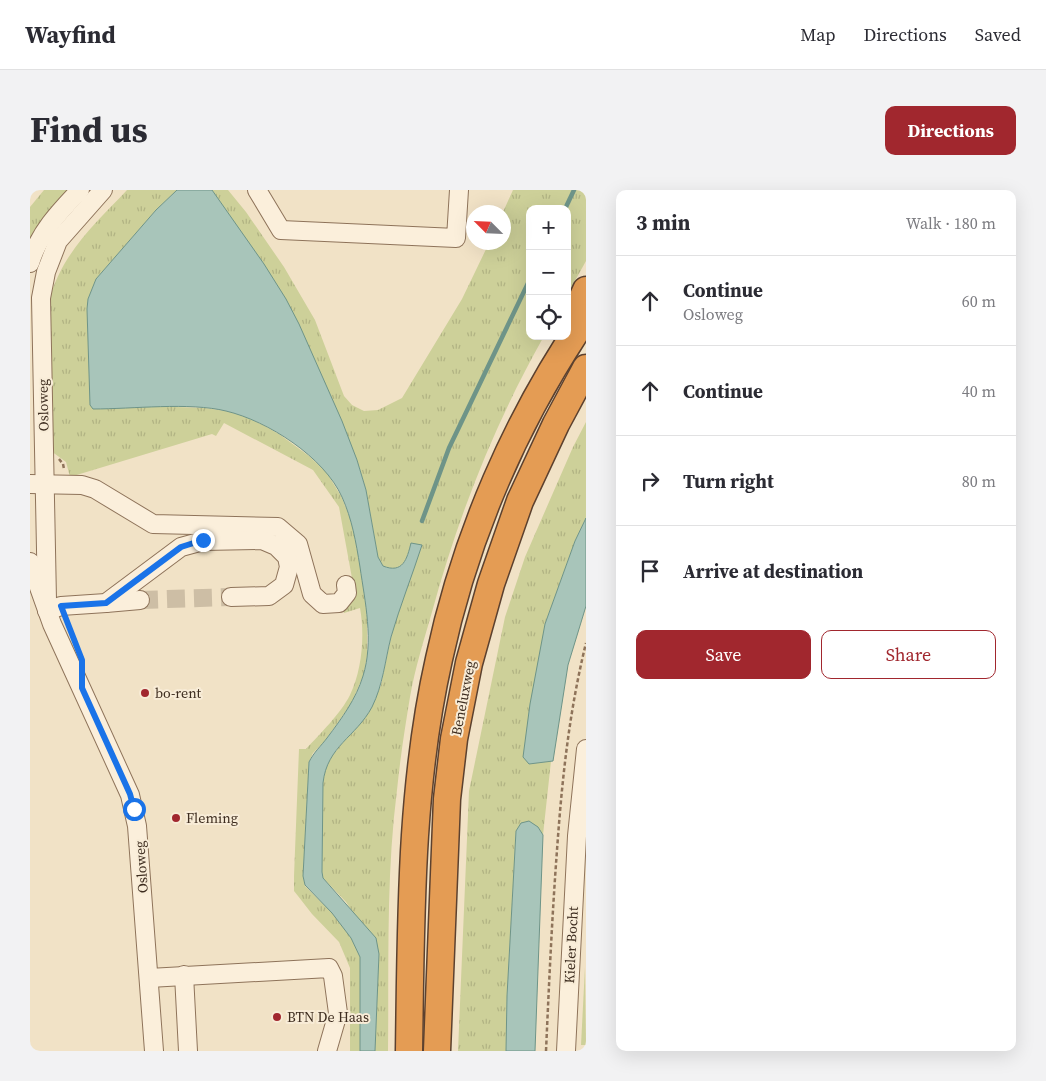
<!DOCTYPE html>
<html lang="en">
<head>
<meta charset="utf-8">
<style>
	:root { --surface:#fff; --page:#f2f2f3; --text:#2b2b33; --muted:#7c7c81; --line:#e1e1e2; --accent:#a1272e }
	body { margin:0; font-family:"Source Serif 4",serif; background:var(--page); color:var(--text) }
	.controls { position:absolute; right:15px; top:15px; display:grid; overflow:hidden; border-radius:10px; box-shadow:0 5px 20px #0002 }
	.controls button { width:45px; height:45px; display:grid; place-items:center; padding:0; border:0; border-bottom:1px solid var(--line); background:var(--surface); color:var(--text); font:25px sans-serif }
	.compass { position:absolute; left:436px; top:15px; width:45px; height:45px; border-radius:50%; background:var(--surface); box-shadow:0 5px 20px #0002; rotate:294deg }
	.stop { position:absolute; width:15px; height:15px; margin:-11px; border:4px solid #1a73e8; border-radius:50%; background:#fff }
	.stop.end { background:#1a73e8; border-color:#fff; box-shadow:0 1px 5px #0008 }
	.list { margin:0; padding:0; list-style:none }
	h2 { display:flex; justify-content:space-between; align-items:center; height:65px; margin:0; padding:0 20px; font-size:21px }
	h2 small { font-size:16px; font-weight:400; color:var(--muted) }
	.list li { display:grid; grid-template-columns:32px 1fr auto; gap:15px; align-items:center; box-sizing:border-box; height:90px; padding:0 20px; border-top:1px solid var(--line) }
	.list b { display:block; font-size:19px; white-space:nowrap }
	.list p { margin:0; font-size:16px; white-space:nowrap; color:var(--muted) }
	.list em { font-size:16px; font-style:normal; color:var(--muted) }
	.actions { display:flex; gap:10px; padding:15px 20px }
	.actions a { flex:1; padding:11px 0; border:1px solid var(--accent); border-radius:10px; text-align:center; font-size:18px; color:var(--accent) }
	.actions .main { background:var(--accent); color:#fff }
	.icon { flex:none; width:28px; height:28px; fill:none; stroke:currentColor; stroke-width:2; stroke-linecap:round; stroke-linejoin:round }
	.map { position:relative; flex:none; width:556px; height:861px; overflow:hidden; border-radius:10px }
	header { display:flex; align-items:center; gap:30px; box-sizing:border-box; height:70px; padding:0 25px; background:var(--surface); border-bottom:1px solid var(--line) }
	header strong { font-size:24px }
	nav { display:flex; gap:28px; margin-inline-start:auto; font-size:18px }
	.intro { display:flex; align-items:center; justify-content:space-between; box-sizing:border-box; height:120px; padding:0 30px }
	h1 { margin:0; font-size:35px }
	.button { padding:12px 22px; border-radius:10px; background:var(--accent); color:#fff; font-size:18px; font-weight:700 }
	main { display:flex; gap:30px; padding:0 30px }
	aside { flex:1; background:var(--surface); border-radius:10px; box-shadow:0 5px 20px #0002 }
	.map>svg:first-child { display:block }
</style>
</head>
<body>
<header>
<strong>Wayfind</strong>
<nav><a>Map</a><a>Directions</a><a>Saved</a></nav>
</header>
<div class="intro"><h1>Find us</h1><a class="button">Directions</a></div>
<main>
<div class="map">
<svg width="556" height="861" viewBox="0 0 556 861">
	<defs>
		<pattern id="grass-tufts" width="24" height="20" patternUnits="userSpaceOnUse" patternTransform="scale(1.25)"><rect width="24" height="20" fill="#cdd099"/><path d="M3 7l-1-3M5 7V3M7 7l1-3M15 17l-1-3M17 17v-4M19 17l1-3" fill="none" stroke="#b1b383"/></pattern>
	</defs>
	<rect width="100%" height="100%" fill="#f1e2c6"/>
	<g fill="url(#grass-tufts)">
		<polygon points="14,0 41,0 0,60 0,17"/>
		<path d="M97,0H147L126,20L66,89L58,109L57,119L59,173L147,217L175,218L196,221L214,226L231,234L249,244L279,266L297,283L311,306L322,332L328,362L337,423V466L334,484L321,514L294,552L283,563L279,572L273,686L275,696L302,723L321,748L330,767V861H320V778L309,752L282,724L268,706L264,701V686L269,559H276C290,544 311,523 320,505C332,480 335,446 330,418L314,423L313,420L324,408V399L309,317L283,280L194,233L186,246L182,244L40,287L36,272L21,261L19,110C33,62 64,35 97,0Z"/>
		<path d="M182,0H198L216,22L254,77L285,130L314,206L322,215L334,221L348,220L372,208L432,109L459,53L473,52V22L483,0H556V71L537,105V19H500V146H514C465,233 428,326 402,422C394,450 385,478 380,507C375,537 370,570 367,600C356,686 359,774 358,861H345L349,764L316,712L293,688L292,682L293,593L295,580L301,567L341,518L351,495L381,353C377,369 373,384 353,376L348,367L336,300L327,270L207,37Z"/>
		<polygon points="556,232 556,328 545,351 515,434 499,574 521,571 513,645 508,637 486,641 477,806 476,861 428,861 439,601 475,427 495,367 543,257"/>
		<polygon points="555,777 556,855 551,855"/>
	</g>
	<g fill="#a8c5ba" stroke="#6e9488">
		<path d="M147,0H182L234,74L256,109L269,134L312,231L327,270L336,300L348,367L353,376C373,384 377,369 381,353L392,355C382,386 370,416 361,447C355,471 353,495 342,517C326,547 297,556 293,593L292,682L293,688L346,748L349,764L345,861H330V767L321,748L302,723L275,695L273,686L279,572C284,562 291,556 297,548C312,528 326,509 333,486C344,451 335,412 330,377C326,352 322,329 312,307C294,267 238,231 196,221C159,212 103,219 63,219L60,215L57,119L58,109L66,89L126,20Z"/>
		<polygon points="556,328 556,416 538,475 523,571 499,574 493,567 500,514 515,434 545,351"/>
		<polygon points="499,631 508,637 513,645 505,861 476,861 477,806 486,641 491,633"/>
	</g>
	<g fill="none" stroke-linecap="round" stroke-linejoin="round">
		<g stroke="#6e9488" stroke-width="4.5">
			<polyline points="535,19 544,0"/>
			<polyline points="392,331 419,258 500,89"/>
		</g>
		<polyline stroke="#cdbea5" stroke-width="18" stroke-dasharray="18 9" stroke-linecap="butt" points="110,410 201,407"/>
		<g stroke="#8e735a" stroke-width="20">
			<g id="minor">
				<polyline points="227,0 251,40 426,48 429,0"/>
				<path d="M0,73C9,43 29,22 50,0"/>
				<polyline points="0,294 52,295 65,299 123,334 248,337 268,354 282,404 293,414 309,413 317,403 316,395"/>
				<polyline points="0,372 22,434 100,605 107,636 124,861"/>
				<polyline points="17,410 11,108 16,82 28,51 73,0"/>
				<polyline points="76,413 110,410"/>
				<polyline points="17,421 31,416 76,413 151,357 173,351 232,350 246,356 257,367 259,377 254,395 239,406 201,407"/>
				<polyline points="154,785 158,861"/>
				<polyline points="119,788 299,778 303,786 308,823 297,861"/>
				<polyline points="536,861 547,646 556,559"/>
			</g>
		</g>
		<g stroke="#5c412f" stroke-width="29">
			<g id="highway">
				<polyline points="538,140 556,100"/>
				<path d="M379,861C381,730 380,597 409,469C435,347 486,229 556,127"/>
				<polyline points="407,861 417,609 424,549 439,473 461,394 490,311 526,234 556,178"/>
			</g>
		</g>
		<g stroke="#8e735a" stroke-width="2.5" stroke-dasharray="4 2.5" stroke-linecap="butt">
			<polyline points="29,269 33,274 34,279"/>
			<path d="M516,861C519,794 522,727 527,660C532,590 539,522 556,453"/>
		</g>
		<use href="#minor" stroke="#fbefdb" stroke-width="18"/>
		<use href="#highway" stroke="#e49c54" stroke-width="26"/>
	</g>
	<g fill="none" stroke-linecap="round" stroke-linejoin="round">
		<polyline stroke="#1a73e8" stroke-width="6" points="104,619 100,604 52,498 52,470 31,416 76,413 151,357 173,350"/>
	</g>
	<g fill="#a1272e" stroke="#f8ecd7" stroke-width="2">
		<circle cx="115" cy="503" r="5"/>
		<circle cx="146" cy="628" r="5"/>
		<circle cx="247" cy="827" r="5"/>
	</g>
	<g text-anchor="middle" stroke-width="4" stroke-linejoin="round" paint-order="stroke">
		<g font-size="14" fill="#3d2c1f" stroke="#f8ecd7">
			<text transform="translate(13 215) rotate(-91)" y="5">Osloweg</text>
			<text transform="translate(433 508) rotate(-79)" y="5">Beneluxweg</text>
			<text transform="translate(111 677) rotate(-94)" y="5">Osloweg</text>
			<text transform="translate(541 755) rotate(-87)" y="5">Kieler Bocht</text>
		</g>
		<g font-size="14" fill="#3d2c1f" stroke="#f8ecd7" text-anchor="start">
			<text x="125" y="508">bo-rent</text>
			<text x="156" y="633">Fleming</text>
			<text x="257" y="832">BTN De Haas</text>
		</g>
	</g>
</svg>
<div class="controls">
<button>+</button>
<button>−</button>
<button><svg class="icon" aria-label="locate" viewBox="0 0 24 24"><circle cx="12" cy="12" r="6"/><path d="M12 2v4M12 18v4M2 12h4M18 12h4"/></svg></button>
</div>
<svg class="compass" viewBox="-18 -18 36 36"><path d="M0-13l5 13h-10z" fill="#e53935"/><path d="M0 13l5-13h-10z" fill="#7c7c81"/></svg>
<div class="stop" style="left:104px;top:619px"></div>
<div class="stop end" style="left:173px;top:350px"></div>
</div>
<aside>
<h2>3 min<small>Walk · 180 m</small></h2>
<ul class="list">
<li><svg class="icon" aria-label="ahead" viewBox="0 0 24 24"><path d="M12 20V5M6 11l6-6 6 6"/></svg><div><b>Continue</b><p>Osloweg</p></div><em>60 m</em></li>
<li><svg class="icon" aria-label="ahead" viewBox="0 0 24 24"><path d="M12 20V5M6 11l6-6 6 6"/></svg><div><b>Continue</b></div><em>40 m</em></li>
<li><svg class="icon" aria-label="right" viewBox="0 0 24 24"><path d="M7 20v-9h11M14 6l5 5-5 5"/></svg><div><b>Turn right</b></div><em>80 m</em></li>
<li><svg class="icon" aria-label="arrive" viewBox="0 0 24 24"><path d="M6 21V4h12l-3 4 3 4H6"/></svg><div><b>Arrive at destination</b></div></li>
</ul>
<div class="actions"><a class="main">Save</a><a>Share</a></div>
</aside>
</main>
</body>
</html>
